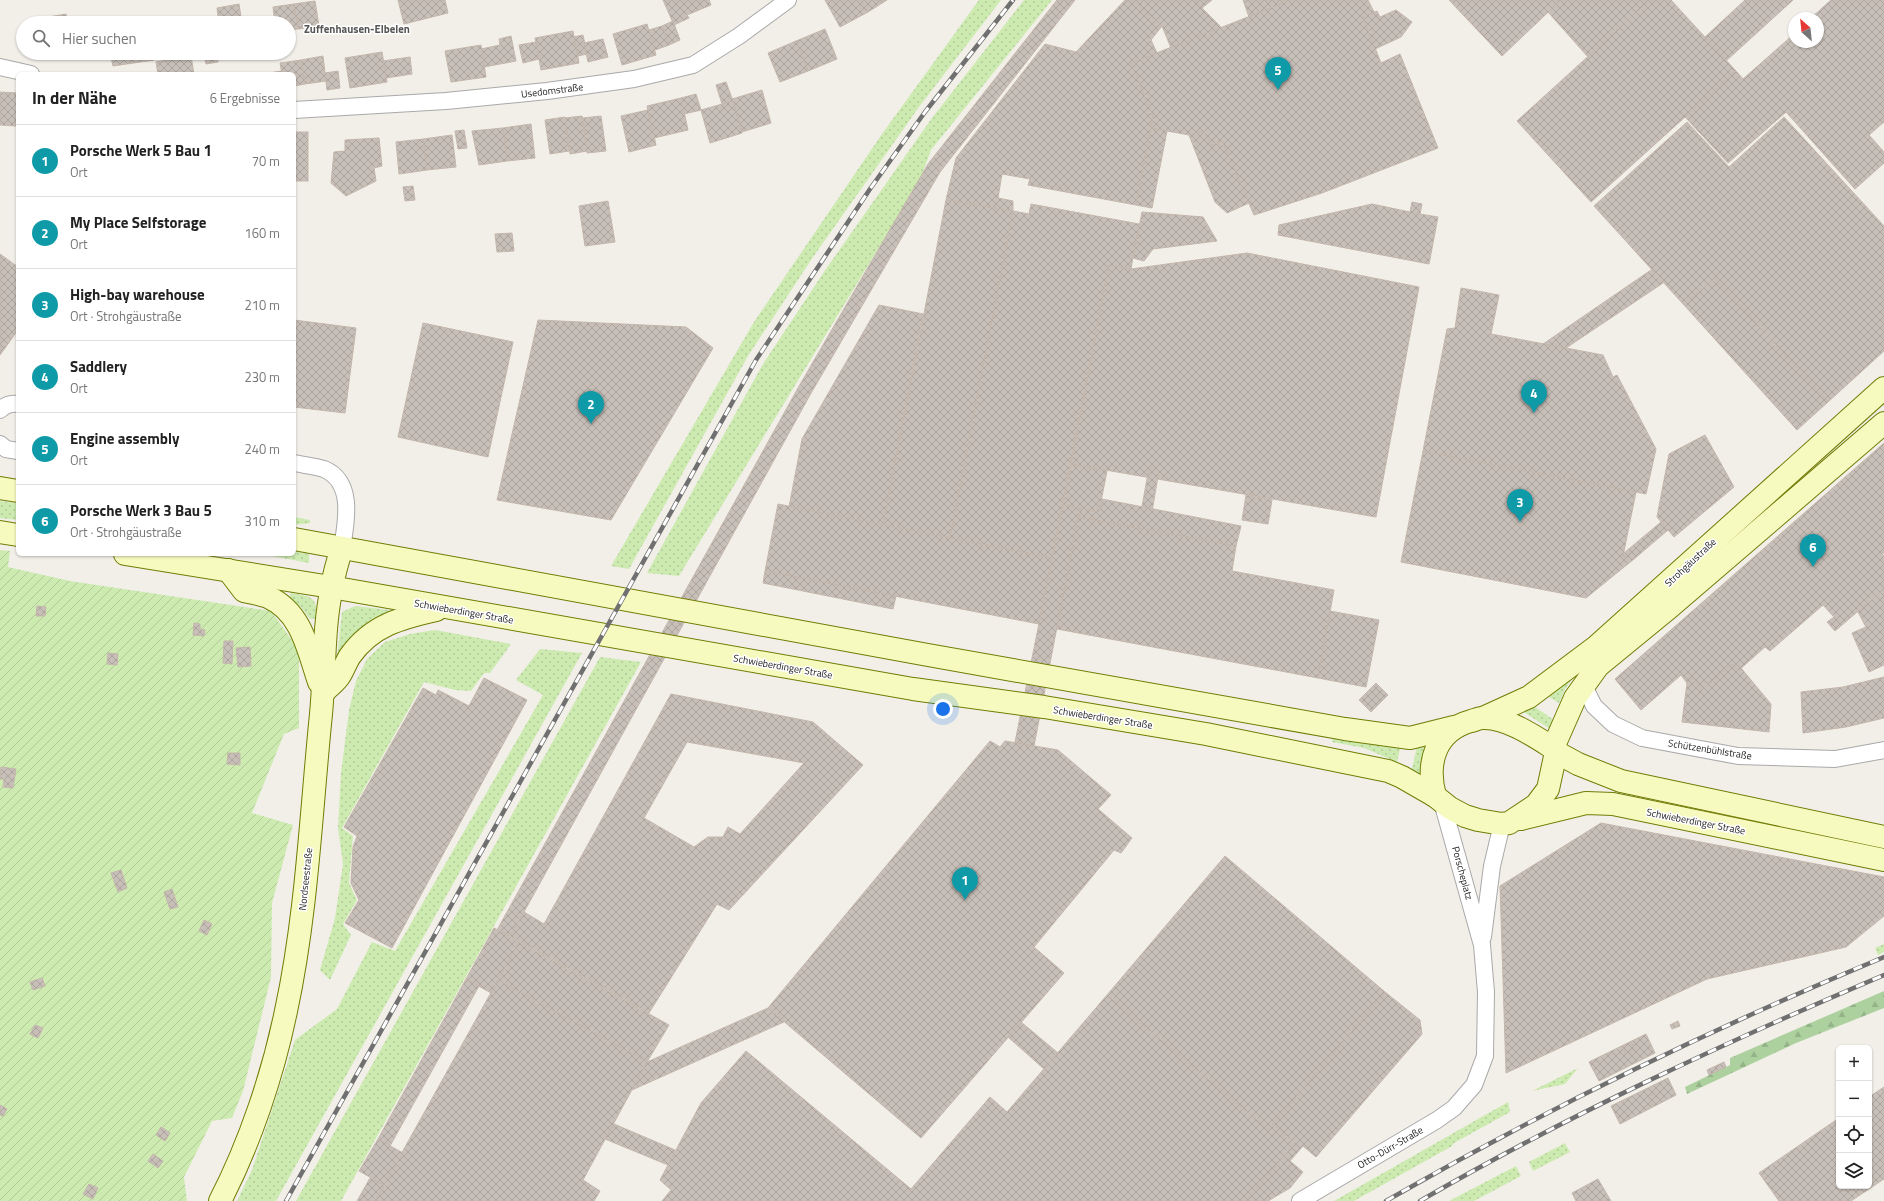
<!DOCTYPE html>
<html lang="de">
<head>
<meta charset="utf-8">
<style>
	:root { --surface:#fff; --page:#f2f2f2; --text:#222; --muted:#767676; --line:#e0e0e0; --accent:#d40000 }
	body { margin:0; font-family:"Titillium Web",sans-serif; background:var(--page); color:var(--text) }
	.controls { position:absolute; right:12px; bottom:12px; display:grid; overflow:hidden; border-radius:6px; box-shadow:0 1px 3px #0004 }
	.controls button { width:36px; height:36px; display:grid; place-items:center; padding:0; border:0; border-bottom:1px solid var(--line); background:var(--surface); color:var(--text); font:20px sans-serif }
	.compass { position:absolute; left:1788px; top:12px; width:36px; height:36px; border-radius:50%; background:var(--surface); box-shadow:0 1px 3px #0004; rotate:333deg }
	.you { position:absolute; left:943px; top:709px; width:14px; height:14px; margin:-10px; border:3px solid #fff; border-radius:50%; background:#1a73e8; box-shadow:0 0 0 6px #1a73e833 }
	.badge { display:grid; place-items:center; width:26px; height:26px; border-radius:50%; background:var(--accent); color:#fff; font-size:13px; font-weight:700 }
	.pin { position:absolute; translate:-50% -33px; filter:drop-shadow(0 1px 2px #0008) }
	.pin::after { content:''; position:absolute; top:21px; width:14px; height:12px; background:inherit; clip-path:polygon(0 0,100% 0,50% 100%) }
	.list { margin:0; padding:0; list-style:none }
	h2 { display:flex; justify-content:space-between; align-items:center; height:52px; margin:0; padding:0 16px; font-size:17px }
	h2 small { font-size:13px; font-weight:400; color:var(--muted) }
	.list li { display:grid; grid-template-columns:26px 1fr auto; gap:12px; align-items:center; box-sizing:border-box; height:72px; padding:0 16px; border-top:1px solid var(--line) }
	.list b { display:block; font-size:15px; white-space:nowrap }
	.list p { margin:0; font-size:13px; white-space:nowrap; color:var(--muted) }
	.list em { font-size:13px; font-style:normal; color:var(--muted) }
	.icon { flex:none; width:22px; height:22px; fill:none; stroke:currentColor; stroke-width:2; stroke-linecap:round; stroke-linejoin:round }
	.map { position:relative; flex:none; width:1884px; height:1201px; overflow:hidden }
	.search { position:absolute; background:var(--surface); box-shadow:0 1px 3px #0004; left:16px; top:16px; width:280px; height:44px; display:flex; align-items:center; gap:10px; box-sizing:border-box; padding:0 14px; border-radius:22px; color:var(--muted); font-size:15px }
	.panel { position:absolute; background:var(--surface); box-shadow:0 1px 3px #0004; left:16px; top:72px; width:280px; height:484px; border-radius:6px }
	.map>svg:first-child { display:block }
</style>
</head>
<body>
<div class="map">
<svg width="1884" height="1201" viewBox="0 0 1884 1201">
	<defs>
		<pattern id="grass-dots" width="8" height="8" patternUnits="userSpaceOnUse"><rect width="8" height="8" fill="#cdebb0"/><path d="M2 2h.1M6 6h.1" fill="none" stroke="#b0c997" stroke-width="1.8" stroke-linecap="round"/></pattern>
		<pattern id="forest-firs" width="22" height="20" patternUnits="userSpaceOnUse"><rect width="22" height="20" fill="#add19e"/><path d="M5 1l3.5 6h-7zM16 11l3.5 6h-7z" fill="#95b388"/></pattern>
		<pattern id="garden-furrows" width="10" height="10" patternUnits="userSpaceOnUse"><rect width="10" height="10" fill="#cdebb0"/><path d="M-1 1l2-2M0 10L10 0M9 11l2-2" fill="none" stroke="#b0c997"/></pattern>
		<pattern id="building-cross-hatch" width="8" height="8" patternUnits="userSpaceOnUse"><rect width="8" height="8" fill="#c7bfb8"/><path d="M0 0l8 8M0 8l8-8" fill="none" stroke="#aba49e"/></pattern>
	</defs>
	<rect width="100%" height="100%" fill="#f2efe9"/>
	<g fill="url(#grass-dots)">
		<polygon points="979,0 1001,0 919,107 811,260 748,356 629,569 611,566 754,322 882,134"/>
		<polygon points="1024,0 1052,0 931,150 920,180 679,576 647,573 763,364 826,269 932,118"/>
		<polygon points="0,501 18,503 18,520 0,518"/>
		<polygon points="294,517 310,520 310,523 294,525"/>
		<polygon points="294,551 309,554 309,563 261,554 294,554"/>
		<path d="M291,593C311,597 316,595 318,618L310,619L301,607L289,598Z"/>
		<polygon points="355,606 389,610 388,614 337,658 342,612"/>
		<polygon points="435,630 511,644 490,673 484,673 471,691 455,690 424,682 342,828 353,836 349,883 357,900 343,924 351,935 330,980 320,970 335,918 343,864 338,828 341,773 349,710 356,681 367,659 385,642 410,634"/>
		<polygon points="540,649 582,653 276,1201 237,1201 252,1170 295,1040 337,1009 372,942 395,951 543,695 516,680"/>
		<polygon points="600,657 641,662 341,1201 296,1201"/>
		<polygon points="1576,673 1565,689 1559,703 1544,694"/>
		<polygon points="1529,703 1554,720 1553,731 1519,709"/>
		<polygon points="1333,737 1401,744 1397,762 1364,748 1332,742"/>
		<polygon points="1429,740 1422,775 1412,769 1418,742"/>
		<polygon points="1884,944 1884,952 1878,955 1875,948"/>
		<polygon points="1578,1068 1565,1084 1532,1091"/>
		<polygon points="1508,1102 1510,1112 1454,1143 1452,1146 1354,1201 1334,1201"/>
		<polygon points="1565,1143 1570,1152 1533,1171 1529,1162"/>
		<polygon points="1516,1166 1521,1176 1474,1201 1449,1201"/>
	</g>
	<polygon fill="url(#forest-firs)" points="1884,991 1884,1008 1796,1043 1687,1094 1685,1087 1730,1065 1730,1058"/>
	<polygon fill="url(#garden-furrows)" points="0,550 10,551 8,567 70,581 271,611 299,650 299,728 284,734 252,813 293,825 272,903 271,977 243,1091 232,1118 212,1121 184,1177 187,1201 0,1201"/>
	<g fill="url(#building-cross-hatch)" stroke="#c4b6ab" fill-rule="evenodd">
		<polygon points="398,0 445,0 448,13 404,24"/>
		<polygon points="663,0 709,0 711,5 687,15 689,18 674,25"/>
		<polygon points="825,0 861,0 868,12 840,27"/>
		<polygon points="861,0 887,0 868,12"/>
		<polygon points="1057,0 1075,0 940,172 810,395 524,912 510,936 497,930 798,388 928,164"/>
		<polygon points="1125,0 1133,0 1162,26 1151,40 1157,53 1131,63 1153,116 1136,205 1028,185 1030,179 1002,174 998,198 1013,201 1013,211 946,200 956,158 1045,44 1076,52"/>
		<polygon points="1133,0 1194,0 1222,28 1171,48 1162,26"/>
		<polygon points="1194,0 1212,0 1202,8"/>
		<polygon points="1243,0 1291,0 1249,17"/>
		<polygon points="1291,0 1368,0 1374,12 1363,17 1381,63 1400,54 1438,148 1322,193 1254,215 1222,141 1211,146 1204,131 1189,135 1151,128 1153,116 1131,63"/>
		<polygon points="1449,0 1561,0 1502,56"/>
		<polygon points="1561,0 1650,0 1588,57 1548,12"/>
		<polygon points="1650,0 1671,0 1736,71 1591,202 1517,121"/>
		<polygon points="1745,0 1793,0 1726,61 1705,37"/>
		<polygon points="1831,0 1884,0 1884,122 1869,135 1884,152 1884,163 1855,189 1786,112 1728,163 1685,117 1736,71 1743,79 1794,34 1794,42 1818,42 1818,18 1811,18"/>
		<polygon points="315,1 319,26 298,29 294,4"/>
		<polygon points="239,4 242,23 219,23 217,8"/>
		<polygon points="294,4 298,29 289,30 289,23 275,23 273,7"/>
		<polygon points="1396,10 1412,22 1401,37 1375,49 1363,17 1377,11 1380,17"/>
		<polygon points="66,14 67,23 25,23 25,21"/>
		<polygon points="673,21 680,40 669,45 662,26"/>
		<polygon points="647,24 656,55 622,65 613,34"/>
		<polygon points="662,26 669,45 655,50 649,30"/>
		<polygon points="825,29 837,59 808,71 796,41"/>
		<polygon points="573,31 579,63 541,70 535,38"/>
		<polygon points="583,35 587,54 578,56 574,37"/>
		<polygon points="511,36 516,61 484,67 481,49 500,45 499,39"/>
		<polygon points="603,39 608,57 588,62 584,43"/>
		<polygon points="796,41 808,71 780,82 768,53"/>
		<polygon points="536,42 539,59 523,63 519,45"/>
		<polygon points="481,45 486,77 451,82 445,51"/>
		<polygon points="382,52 387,82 350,88 345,58"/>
		<polygon points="110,53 153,53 154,60 113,66"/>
		<polygon points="204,53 239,53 240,56 218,59 218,62 206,64"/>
		<polygon points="191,56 194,74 158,74 156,62"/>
		<polygon points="323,56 326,81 305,84 301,60"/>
		<polygon points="410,57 412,74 386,78 383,61"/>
		<polygon points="301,60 305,84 294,86 294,74 282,74 280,63"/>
		<polygon points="281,71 282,74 269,74 269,73"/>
		<polygon points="338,71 340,88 327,90 325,73"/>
		<polygon points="726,82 733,101 722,104 716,85"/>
		<polygon points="762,90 771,123 742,132 732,99"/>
		<polygon points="0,92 18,93 16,126 0,125"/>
		<polygon points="696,94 701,110 684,114 681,98"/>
		<polygon points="681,98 688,130 654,138 647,106"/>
		<polygon points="733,101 742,133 710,143 701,110"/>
		<polygon points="648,110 656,145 629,152 621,116"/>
		<polygon points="582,116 587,151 570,154 565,118"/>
		<polygon points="601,116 606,151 587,153 583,118"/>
		<polygon points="565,117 569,151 550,154 545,120"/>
		<polygon points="1784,117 1884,226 1884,351 1828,402 1715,278 1684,305 1594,206 1687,122 1729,167"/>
		<polygon points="531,124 535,158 507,161 503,128"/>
		<polygon points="503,128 507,161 479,165 472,131"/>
		<polygon points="1151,128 1167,131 1152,208 1136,205"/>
		<polygon points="464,130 467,148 458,149 455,131"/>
		<polygon points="1204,131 1211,146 1222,141 1249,203 1227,213 1215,202 1189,135"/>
		<rect x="294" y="132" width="14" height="49"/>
		<polygon points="452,135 456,167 427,170 423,139"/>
		<polygon points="379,138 382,166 374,168 376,181 346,196 331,183 334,152 345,151 345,140"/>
		<polygon points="423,139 427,170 399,174 396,142"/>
		<polygon points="413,186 415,200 405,201 403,187"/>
		<polygon points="946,200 1013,211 950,538 883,525"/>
		<polygon points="608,201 615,242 585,246 579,206"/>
		<polygon points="1412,202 1422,204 1420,214 1438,217 1429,264 1278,235 1279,225 1372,204 1410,212"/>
		<polygon points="1031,204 1139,224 1131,269 1109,265 1052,558 950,538 1013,211 1029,214"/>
		<polygon points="1142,212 1203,217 1217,241 1153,249 1144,261 1133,258"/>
		<polygon points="512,233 514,251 497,252 495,234"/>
		<polygon points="1247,253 1419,287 1376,517 1071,464 1109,265 1131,269"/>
		<polygon points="0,254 18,267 18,330 0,355"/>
		<polygon points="1651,270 1663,283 1566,348 1543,344"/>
		<polygon points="1715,278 1828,402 1797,430 1684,305"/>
		<polygon points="1461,288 1499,295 1491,334 1603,355 1613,377 1617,375 1656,449 1646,494 1423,451 1447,329 1455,328"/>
		<polygon points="879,305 923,314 883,525 789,507 802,439"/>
		<polygon points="294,320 356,328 345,413 294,407"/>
		<polygon points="538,320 686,327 713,348 611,520 497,500"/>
		<polygon points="423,323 513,342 488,457 398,437"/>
		<polygon points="1705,435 1734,487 1674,537 1657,517 1669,454"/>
		<polygon points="1884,443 1884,553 1882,554 1884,556 1884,589 1835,631 1827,622 1834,617 1823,605 1770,651 1765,647 1738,671 1732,664 1703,689 1693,678 1687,683 1681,675 1641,710 1615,679"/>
		<polygon points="1423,451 1636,492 1623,556 1634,559 1586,598 1401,562"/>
		<polygon points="1071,464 1107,471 1099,512 1063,505"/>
		<polygon points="1149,468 1159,470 1149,530 1138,528"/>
		<polygon points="1246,495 1272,500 1268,524 1242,520"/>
		<polygon points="1102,499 1241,526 1236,546 1078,517 1080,508 1099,512"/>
		<polygon points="778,504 1052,558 1039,624 765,571"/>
		<polygon points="1063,505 1080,508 1034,746 1015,742"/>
		<polygon points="1078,517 1236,546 1232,571 1334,590 1318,678 1057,629"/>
		<polygon points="1661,522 1668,530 1634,559 1623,556 1624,553"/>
		<polygon points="765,571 896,596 893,609 763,583"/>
		<polygon points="1884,589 1884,665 1869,672 1852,633 1866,627 1858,612"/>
		<polygon points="37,606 46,607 45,616 36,616"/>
		<polygon points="1330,611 1379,620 1366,687 1318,678"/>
		<polygon points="194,623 200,624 200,629 205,630 204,636 193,635"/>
		<polygon points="224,641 233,641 232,664 223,663"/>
		<polygon points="250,647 251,666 238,667 236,648"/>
		<polygon points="108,653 118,654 117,665 107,664"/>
		<polygon points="1732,664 1738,671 1741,668 1771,704 1769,732 1682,722 1687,683 1693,678 1703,689"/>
		<polygon points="1884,677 1884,718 1846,727 1803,733 1801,692 1843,687"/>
		<polygon points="484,678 527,700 392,948 345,923 359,900 351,883 353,847 357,836 344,827 423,688 436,695 438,690 469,706"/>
		<polygon points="1376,683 1388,695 1371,712 1359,700"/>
		<path d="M671,694L813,722L863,765L729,910L717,904L649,1013L510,936L524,912L544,924ZM687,742L804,763L740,834L728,827L723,837H708L694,847L644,818Z"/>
		<polygon points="990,741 1000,747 1005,741 1058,750 1111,795 1098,809 1132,838 1121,853 1114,850 1034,947 1064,973 921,1138 768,1008"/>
		<polygon points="228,753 240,753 240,765 227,764"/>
		<polygon points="1,767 16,769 13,788 3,787 4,779 0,779"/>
		<polygon points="1601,823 1884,877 1884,916 1846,947 1707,979 1506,1073 1500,886"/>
		<polygon points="1225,856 1385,992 1269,1130 1107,995"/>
		<polygon points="121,870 127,888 118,892 111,873"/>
		<polygon points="172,889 178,907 170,909 164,892"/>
		<polygon points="204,920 212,924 207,935 199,931"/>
		<polygon points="494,928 519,942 491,993 466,979"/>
		<polygon points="519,942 669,1025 647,1062 498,980"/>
		<polygon points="42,978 45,986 33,990 30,982"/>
		<polygon points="466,979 479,986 390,1146 378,1139"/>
		<polygon points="498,980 647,1062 583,1180 600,1191 594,1201 375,1201"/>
		<polygon points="1385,992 1420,1020 1422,1034 1316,1157 1303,1146 1290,1161 1303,1172 1290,1188 1268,1201 1245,1201 1295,1143 1273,1124"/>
		<polygon points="1107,995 1269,1130 1273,1124 1295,1143 1245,1201 662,1201 671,1190 660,1180 701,1103 746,1051 911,1189 990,1097 1007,1112"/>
		<polygon points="768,1008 784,1022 632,1090 647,1062"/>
		<polygon points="1678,1021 1680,1026 1672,1029 1670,1025"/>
		<polygon points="1021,1022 1058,1053 1044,1069 1008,1037"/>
		<polygon points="35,1025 43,1028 38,1038 30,1034"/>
		<polygon points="1646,1034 1655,1053 1599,1081 1589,1062"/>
		<polygon points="1631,1042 1635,1050 1626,1054 1622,1046"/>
		<polygon points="1724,1062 1726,1067 1709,1075 1707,1070"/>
		<polygon points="1668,1078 1676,1095 1620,1124 1611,1106"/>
		<polygon points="1884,1087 1884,1179 1851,1201 1779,1201 1759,1173 1839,1118 1839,1186 1869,1186 1869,1097"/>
		<polygon points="1656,1093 1660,1101 1652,1105 1648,1097"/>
		<polygon points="0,1105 7,1109 3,1116 0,1115"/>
		<polygon points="614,1124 675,1150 668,1165 605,1139"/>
		<polygon points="161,1127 170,1133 165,1141 156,1135"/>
		<polygon points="378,1139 403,1153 384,1185 359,1171"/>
		<polygon points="153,1154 163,1161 158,1168 148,1161"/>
		<polygon points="370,1178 384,1185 375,1201 357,1201"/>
		<polygon points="1598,1179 1611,1201 1576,1201 1572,1193"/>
		<polygon points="89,1184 98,1188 93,1199 83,1194"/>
	</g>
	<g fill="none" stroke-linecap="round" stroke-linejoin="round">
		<g stroke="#a9a9a9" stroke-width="18">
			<g id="minor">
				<polyline points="0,67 31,74"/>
				<polyline points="294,110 446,101 547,91 634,79 693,65 739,36 788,0"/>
				<path d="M0,410C5,405 11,403 18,404"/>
				<polyline points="0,444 6,449 18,451"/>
				<path d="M294,463C304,465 315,466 324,469C355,482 346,523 342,548"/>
				<polyline points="1583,684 1594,706 1613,724 1642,738 1738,756 1835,759 1884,750"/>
				<polyline points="1483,937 1492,866 1502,824"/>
				<polyline points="1300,1201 1437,1120 1454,1108 1474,1085 1485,1056 1486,992 1482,945 1442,802"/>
			</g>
		</g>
		<g stroke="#707d05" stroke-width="24">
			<g id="secondary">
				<polyline points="0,488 18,491"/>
				<polyline points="0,532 18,535"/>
				<polyline points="294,539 928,655 1345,729 1410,738 1454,727"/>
				<polyline points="125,554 331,587 913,689 1044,707 1206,734 1388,771 1402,777 1435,796 1450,808 1465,816 1478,820 1502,824 1509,823 1536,805 1548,789 1556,752"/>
				<path d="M228,570L244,591C252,593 261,594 268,597C302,612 308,650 319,682"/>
				<path d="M323,693C328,687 336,682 340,675C344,669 346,662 350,656C372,625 401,618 436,610"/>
				<polyline points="1483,718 1529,697 1597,646 1884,388"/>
				<polyline points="1553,748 1575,698 1598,666 1670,607 1884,423"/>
				<path d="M1435,796C1426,763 1435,731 1471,721C1475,720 1479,718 1483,718C1506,717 1534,736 1553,748L1556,752L1578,764L1621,781L1884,837"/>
				<polyline points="1521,819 1586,803 1613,804 1884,860"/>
				<path d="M220,1201C250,1143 273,1074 286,1011C307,914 311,812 321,714C325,672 323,628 332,587C334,573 338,560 342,548"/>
			</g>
		</g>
		<use href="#minor" stroke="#fff" stroke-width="16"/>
		<use href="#secondary" stroke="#f7fabf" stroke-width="22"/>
		<g stroke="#707070" stroke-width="4.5">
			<g id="rail">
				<polyline points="286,1201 756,360 870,189 925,112 1013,0"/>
				<path d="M1386,1201C1546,1109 1713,1028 1884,957"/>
				<path d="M1420,1201C1568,1115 1726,1042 1884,975"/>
			</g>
		</g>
		<use href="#rail" stroke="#fff" stroke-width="3" stroke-dasharray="9" stroke-linecap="butt"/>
	</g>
	<g text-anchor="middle" stroke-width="3" stroke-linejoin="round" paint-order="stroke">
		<g font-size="10" fill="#222" stroke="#fff">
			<text transform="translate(552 90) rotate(-7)" y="4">Usedomstraße</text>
			<text transform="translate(1690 562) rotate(-43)" y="4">Strohgäustraße</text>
			<text transform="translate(464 611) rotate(10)" y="4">Schwieberdinger Straße</text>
			<text transform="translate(783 666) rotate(10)" y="4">Schwieberdinger Straße</text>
			<text transform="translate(1103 717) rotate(9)" y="4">Schwieberdinger Straße</text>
			<text transform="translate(1710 749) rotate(9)" y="4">Schützenbühlstraße</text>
			<text transform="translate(1696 821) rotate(11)" y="4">Schwieberdinger Straße</text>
			<text transform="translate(1463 873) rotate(75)" y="4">Porscheplatz</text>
			<text transform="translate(305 879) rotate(-84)" y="4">Nordseestraße</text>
			<text transform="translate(1390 1147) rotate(-30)" y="4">Otto-Dürr-Straße</text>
		</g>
		<g font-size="11" font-weight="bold" fill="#555" stroke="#fff">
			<text x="357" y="33">Zuffenhausen-Elbelen</text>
		</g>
	</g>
</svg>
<div class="controls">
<button>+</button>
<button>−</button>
<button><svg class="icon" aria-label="locate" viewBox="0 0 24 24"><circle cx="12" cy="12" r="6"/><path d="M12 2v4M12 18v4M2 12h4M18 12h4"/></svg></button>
<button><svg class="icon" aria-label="layers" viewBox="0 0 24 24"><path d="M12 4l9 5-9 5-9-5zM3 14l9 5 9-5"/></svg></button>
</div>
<svg class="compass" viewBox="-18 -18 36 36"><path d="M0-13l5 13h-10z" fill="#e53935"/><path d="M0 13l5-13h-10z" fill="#767676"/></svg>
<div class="you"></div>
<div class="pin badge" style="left:965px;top:900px;background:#0f9aa8">1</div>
<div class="pin badge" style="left:591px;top:424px;background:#0f9aa8">2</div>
<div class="pin badge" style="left:1520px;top:522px;background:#0f9aa8">3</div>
<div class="pin badge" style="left:1534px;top:413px;background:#0f9aa8">4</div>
<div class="pin badge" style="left:1278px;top:90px;background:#0f9aa8">5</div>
<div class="pin badge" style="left:1813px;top:567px;background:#0f9aa8">6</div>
<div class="search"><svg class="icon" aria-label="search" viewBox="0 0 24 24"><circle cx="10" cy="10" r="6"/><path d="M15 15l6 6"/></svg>Hier suchen</div>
<section class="panel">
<h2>In der Nähe<small>6 Ergebnisse</small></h2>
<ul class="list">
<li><span class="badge" style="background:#0f9aa8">1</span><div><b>Porsche Werk 5 Bau 1</b><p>Ort</p></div><em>70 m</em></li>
<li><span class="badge" style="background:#0f9aa8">2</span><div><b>My Place Selfstorage</b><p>Ort</p></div><em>160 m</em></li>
<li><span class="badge" style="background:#0f9aa8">3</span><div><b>High-bay warehouse</b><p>Ort · Strohgäustraße</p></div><em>210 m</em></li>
<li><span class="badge" style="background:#0f9aa8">4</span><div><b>Saddlery</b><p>Ort</p></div><em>230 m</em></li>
<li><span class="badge" style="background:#0f9aa8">5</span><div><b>Engine assembly</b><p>Ort</p></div><em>240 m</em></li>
<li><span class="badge" style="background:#0f9aa8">6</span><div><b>Porsche Werk 3 Bau 5</b><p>Ort · Strohgäustraße</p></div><em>310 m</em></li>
</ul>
</section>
</div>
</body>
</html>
